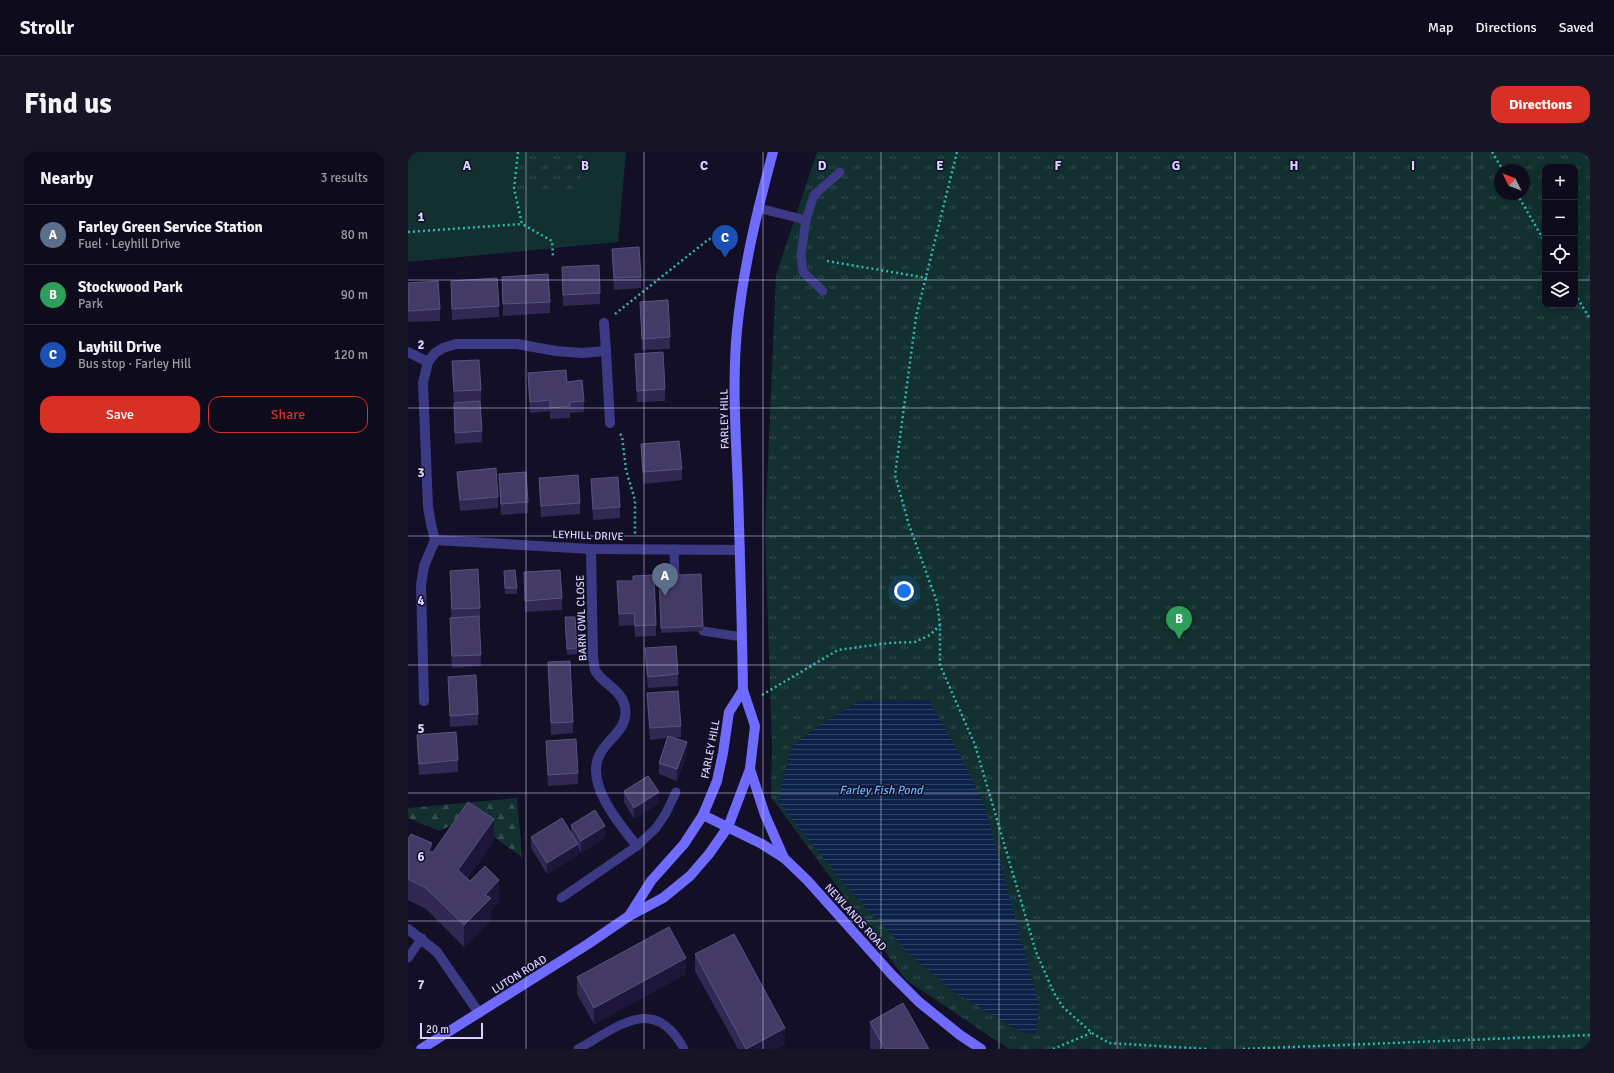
<!DOCTYPE html>
<html lang="en">
<head>
<meta charset="utf-8">
<style>
	:root { --surface:#0e0b1c; --page:#171425; --text:#f1f3f6; --muted:#9b9ba3; --line:#2e2b3b; --accent:#d93025 }
	body { margin:0; font-family:Signika,sans-serif; background:var(--page); color:var(--text) }
	.controls { position:absolute; right:12px; top:12px; display:grid; overflow:hidden; border-radius:8px; box-shadow:0 2px 10px #0003 }
	.controls button { width:36px; height:36px; display:grid; place-items:center; padding:0; border:0; border-bottom:1px solid var(--line); background:var(--surface); color:var(--text); font:20px sans-serif }
	.compass { position:absolute; left:1086px; top:12px; width:36px; height:36px; border-radius:50%; background:var(--surface); box-shadow:0 2px 10px #0003; rotate:312deg }
	.scale { position:absolute; left:12px; bottom:10px; width:63px; box-sizing:border-box; padding-left:4px; border:2px solid #d9d4ff; border-top:0; font-size:11px; line-height:14px; white-space:nowrap; color:#d9d4ff; -webkit-text-stroke:3px #130f26; paint-order:stroke }
	.you { position:absolute; left:496px; top:439px; width:14px; height:14px; margin:-10px; border:3px solid #fff; border-radius:50%; background:#1a73e8; box-shadow:0 0 0 6px #1a73e833 }
	.badge { display:grid; place-items:center; width:26px; height:26px; border-radius:50%; background:var(--accent); color:#fff; font-size:13px; font-weight:700 }
	.pin { position:absolute; translate:-50% -33px; filter:drop-shadow(0 1px 2px #0008) }
	.pin::after { content:''; position:absolute; top:21px; width:14px; height:12px; background:inherit; clip-path:polygon(0 0,100% 0,50% 100%) }
	.list { margin:0; padding:0; list-style:none }
	h2 { display:flex; justify-content:space-between; align-items:center; height:52px; margin:0; padding:0 16px; font-size:17px }
	h2 small { font-size:13px; font-weight:400; color:var(--muted) }
	.list li { display:grid; grid-template-columns:26px 1fr auto; gap:12px; align-items:center; box-sizing:border-box; height:60px; padding:0 16px; border-top:1px solid var(--line) }
	.list b { display:block; font-size:15px; white-space:nowrap }
	.list p { margin:0; font-size:13px; white-space:nowrap; color:var(--muted) }
	.list em { font-size:13px; font-style:normal; color:var(--muted) }
	.actions { display:flex; gap:8px; padding:12px 16px }
	.actions a { flex:1; padding:9px 0; border:1px solid var(--accent); border-radius:12px; text-align:center; font-size:14px; color:var(--accent) }
	.actions .main { background:var(--accent); color:#fff }
	.icon { flex:none; width:22px; height:22px; fill:none; stroke:currentColor; stroke-width:2; stroke-linecap:round; stroke-linejoin:round }
	.map { position:relative; flex:none; width:1182px; height:897px; overflow:hidden; border-radius:12px }
	header { display:flex; align-items:center; gap:24px; box-sizing:border-box; height:56px; padding:0 20px; background:var(--surface); border-bottom:1px solid var(--line) }
	header strong { font-size:19px }
	nav { display:flex; gap:22px; margin-inline-start:auto; font-size:14px }
	.intro { display:flex; align-items:center; justify-content:space-between; box-sizing:border-box; height:96px; padding:0 24px }
	h1 { margin:0; font-size:28px }
	.button { padding:10px 18px; border-radius:12px; background:var(--accent); color:#fff; font-size:14px; font-weight:700 }
	main { display:flex; gap:24px; padding:0 24px }
	aside { flex:1; background:var(--surface); border-radius:12px; box-shadow:0 2px 10px #0003 }
	.map>svg:first-child { display:block }
</style>
</head>
<body>
<header>
<strong>Strollr</strong>
<nav><a>Map</a><a>Directions</a><a>Saved</a></nav>
</header>
<div class="intro"><h1>Find us</h1><a class="button">Directions</a></div>
<main>
<aside>
<h2>Nearby<small>3 results</small></h2>
<ul class="list">
<li><span class="badge" style="background:#5c6f8a">A</span><div><b>Farley Green Service Station</b><p>Fuel · Leyhill Drive</p></div><em>80 m</em></li>
<li><span class="badge" style="background:#2e9e5b">B</span><div><b>Stockwood Park</b><p>Park</p></div><em>90 m</em></li>
<li><span class="badge" style="background:#1a4fb4">C</span><div><b>Layhill Drive</b><p>Bus stop · Farley Hill</p></div><em>120 m</em></li>
</ul>
<div class="actions"><a class="main">Save</a><a>Share</a></div>
</aside>
<div class="map">
<svg width="1182" height="897" viewBox="0 0 1182 897">
	<defs>
		<pattern id="forest-firs" width="22" height="20" patternUnits="userSpaceOnUse"><rect width="22" height="20" fill="#12302f"/><path d="M5 1l3.5 6h-7zM16 11l3.5 6h-7z" fill="#344d4e"/></pattern>
		<pattern id="park-tufts" width="24" height="20" patternUnits="userSpaceOnUse"><rect width="24" height="20" fill="#12302f"/><path d="M3 7l-1-3M5 7V3M7 7l1-3M15 17l-1-3M17 17v-4M19 17l1-3" fill="none" stroke="#344d4e"/></pattern>
		<pattern id="water-rules" width="6" height="5" patternUnits="userSpaceOnUse"><rect width="6" height="5" fill="#0c2248"/><path d="M0 2.5h6" fill="none" stroke="#2f4163"/></pattern>
	</defs>
	<rect width="100%" height="100%" fill="#130f26"/>
	<polygon fill="#12302f" points="0,0 218,0 210,90 0,110"/>
	<polygon fill="url(#forest-firs)" points="109,646 114,705 59,666 31,679 0,666 0,656"/>
	<g fill="url(#park-tufts)" fill-rule="evenodd">
		<polygon points="112,0 175,0 171,43 108,37"/>
		<path d="M409,0H1182V897H601L498,828L363,645L364,595L357,380L368,123ZM1137,15H1167V153H1137ZM1092,18H1116V42H1092Z"/>
	</g>
	<polygon fill="url(#water-rules)" points="521,548 550,599 577,654 631,853 628,881 615,881 547,841 500,801 436,732 371,651 375,626 384,594 416,570 451,549"/>
	<g fill="none" stroke-linecap="round" stroke-linejoin="round">
		<g stroke="#2fb8b0" stroke-width="2.5" stroke-dasharray="2 3" stroke-linecap="butt">
			<polyline points="110,0 106,36 114,72 144,89 145,105"/>
			<polyline points="549,0 508,165 487,323 501,373 529,450 532,472 532,513 567,593 628,800 646,841 655,855 684,881 701,891 799,897"/>
			<polyline points="1084,0 1095,18"/>
			<polyline points="1109,42 1137,90"/>
			<polyline points="0,80 114,72"/>
			<polyline points="419,109 519,126"/>
			<polyline points="1167,142 1182,167"/>
			<polyline points="207,162 301,87 312,87"/>
			<polyline points="212,282 214,284 218,318 227,348 227,382"/>
			<polyline points="354,543 430,498 481,491 507,490 522,483 532,473"/>
			<polyline points="645,897 683,881"/>
			<polyline points="835,897 1182,883"/>
		</g>
		<g stroke="#3d3a85" stroke-width="9">
			<polyline points="350,56 398,68 393,103 395,120 415,139"/>
			<polyline points="398,68 406,43 432,20"/>
			<polyline points="266,397 267,428"/>
			<polyline points="295,479 334,485"/>
			<polyline points="153,746 229,694 248,676 258,661 268,640"/>
			<polyline points="0,806 14,786"/>
			<path d="M170,897C210,875 246,841 276,897"/>
		</g>
		<g stroke="#3d3a85" stroke-width="10">
			<polyline points="196,171 198,199"/>
			<polyline points="0,200 20,210"/>
			<polyline points="27,388 183,397 332,398"/>
			<path d="M183,397L185,506C186,509 186,514 187,518C192,530 214,537 217,555C221,577 200,586 192,602C176,631 212,673 229,694"/>
			<polyline points="16,549 13,433 16,414 27,388 23,372 20,355 15,231 20,210 27,201 35,196 48,192 109,192 148,199 174,201 198,199 202,271"/>
			<polyline points="0,777 29,800 71,861"/>
		</g>
		<g stroke="#6f6bff" stroke-width="10">
			<polyline points="342,617 357,663 376,706"/>
			<polyline points="295,663 354,692 376,706 399,728 484,823 511,850 552,883 573,897"/>
			<polyline points="221,764 243,729 276,692 295,663 309,629 315,601 321,560 335,538"/>
			<path d="M13,897L180,792L221,764L255,746L282,724L301,702L320,675L342,617L347,574L335,538C334,472 332,405 330,338C328,285 324,231 329,178C335,117 349,59 365,0"/>
		</g>
	</g>
	<g fill="#312854">
		<polygon points="204,97 233,125 233,136 206,138 204,108"/>
		<polygon points="154,115 192,141 192,152 155,154"/>
		<polygon points="94,125 142,150 142,161 95,164"/>
		<polygon points="43,129 91,154 91,165 44,168"/>
		<polygon points="0,131 32,157 32,169 0,170"/>
		<polygon points="232,150 262,185 262,197 234,198"/>
		<polygon points="227,202 257,237 257,249 229,250"/>
		<polygon points="44,209 73,238 73,249 46,251 44,221"/>
		<polygon points="120,221 159,230 176,249 176,260 162,261 162,266 142,267 142,259 122,261 120,233"/>
		<polygon points="46,251 74,279 74,290 47,292"/>
		<polygon points="233,292 274,317 274,328 235,332 233,303"/>
		<polygon points="49,320 90,345 90,356 52,359 49,331"/>
		<polygon points="91,322 120,350 120,361 93,363 91,333"/>
		<polygon points="131,326 172,351 172,362 133,365 131,337"/>
		<polygon points="183,327 212,355 212,366 185,368 183,338"/>
		<polygon points="42,419 72,456 72,467 71,467 73,514 44,516 42,477 42,466 43,466"/>
		<polygon points="96,419 109,436 109,442 97,442"/>
		<polygon points="116,420 154,446 154,458 117,460"/>
		<polygon points="209,429 248,473 248,484 227,485 226,473 211,474"/>
		<polygon points="251,429 295,474 295,479 253,481"/>
		<polygon points="157,471 169,496 169,502 159,503"/>
		<polygon points="237,496 270,522 270,534 240,536 237,507"/>
		<polygon points="140,510 165,570 165,581 143,583"/>
		<polygon points="40,525 70,562 70,573 42,575"/>
		<polygon points="239,541 273,574 273,585 265,586 279,602 269,629 251,622 251,611 259,586 242,588 239,553"/>
		<polygon points="9,583 50,608 50,620 11,623 9,595"/>
		<polygon points="138,589 170,621 170,632 140,634"/>
		<polygon points="216,639 251,651 226,667 216,650"/>
		<polygon points="163,673 197,685 173,701 170,695 170,703 139,722 123,696 123,685 163,681"/>
		<polygon points="0,687 24,700 86,689 59,727 91,749 83,758 83,768 56,795 18,757 0,748"/>
		<polygon points="287,802 377,892 368,897 330,897 287,819"/>
		<polygon points="278,822 186,872 169,842 169,825"/>
		<polygon points="462,870 521,897 462,897"/>
	</g>
	<g fill="#1d163a">
		<polygon points="279,590 279,602 269,629 269,617"/>
		<polygon points="251,640 251,651 226,667 226,656"/>
		<polygon points="86,667 86,689 50,740 50,718"/>
		<polygon points="197,674 197,685 173,701 173,689"/>
		<polygon points="24,691 24,712 20,700"/>
		<polygon points="170,692 170,703 139,722 139,711"/>
		<polygon points="91,728 91,749 83,758 83,768 56,795 56,773 77,743"/>
		<polygon points="278,806 278,822 186,872 186,856"/>
		<polygon points="377,876 377,892 368,897 338,897"/>
	</g>
	<g fill="#433a66" stroke="#5a527e">
		<polygon points="231,95 233,125 206,126 204,97"/>
		<polygon points="191,113 192,141 155,143 154,115"/>
		<polygon points="140,122 142,150 95,152 94,125"/>
		<polygon points="89,126 91,154 44,157 43,129"/>
		<polygon points="30,129 32,157 0,159 0,131"/>
		<polygon points="260,148 262,185 234,187 232,150"/>
		<polygon points="255,200 257,237 229,239 227,202"/>
		<polygon points="71,208 73,238 46,239 44,209"/>
		<polygon points="158,218 159,230 174,228 176,249 162,250 162,254 142,256 142,248 122,250 120,221"/>
		<polygon points="72,249 74,279 47,281 46,251"/>
		<polygon points="271,289 274,317 235,320 233,292"/>
		<polygon points="88,316 90,345 52,348 49,320"/>
		<polygon points="118,320 120,350 93,352 91,322"/>
		<polygon points="170,323 172,351 133,354 131,326"/>
		<polygon points="210,325 212,355 185,357 183,327"/>
		<polygon points="70,417 72,456 44,457 42,419"/>
		<polygon points="107,418 109,436 97,436 96,419"/>
		<polygon points="152,418 154,446 117,449 116,420"/>
		<polygon points="293,422 295,474 253,476 251,424"/>
		<polygon points="246,423 248,473 227,474 226,461 211,462 209,429 225,429 225,424"/>
		<polygon points="71,464 73,503 44,504 42,466"/>
		<polygon points="157,465 167,465 169,496 159,497"/>
		<polygon points="268,494 270,522 240,525 237,496"/>
		<polygon points="162,509 165,570 143,571 140,510"/>
		<polygon points="68,523 70,562 42,564 40,525"/>
		<polygon points="270,539 273,574 242,576 239,541"/>
		<polygon points="48,580 50,608 11,612 9,583"/>
		<polygon points="260,584 279,590 269,617 251,611"/>
		<polygon points="168,587 170,621 140,623 138,589"/>
		<polygon points="240,624 251,640 226,656 216,639"/>
		<polygon points="60,650 86,667 50,718 62,729 77,714 91,728 77,743 83,746 56,773 18,736 0,727 0,687 3,682 24,691 20,700 25,700"/>
		<polygon points="187,658 197,674 173,689 163,673"/>
		<polygon points="154,666 170,692 139,711 123,685"/>
		<polygon points="261,775 278,806 186,856 169,825"/>
		<polygon points="326,782 377,876 338,897 287,802"/>
		<polygon points="495,851 521,897 477,897 462,870"/>
	</g>
	<path fill="none" stroke="#d9d4ff" stroke-width="1" stroke-opacity="0.55" d="M118,0V897M236,0V897M355,0V897M473,0V897M591,0V897M709,0V897M827,0V897M946,0V897M1064,0V897M0,128H1137M1167,128H1182M0,256H1182M0,384H1182M0,513H1182M0,641H1182M0,769H1182"/>
	<g text-anchor="middle" stroke-width="3" stroke-linejoin="round" paint-order="stroke">
		<g font-size="11" fill="#d9d4ff" stroke="#130f26">
			<text transform="translate(316 267) rotate(-91)" y="4">FARLEY HILL</text>
			<text transform="translate(180 383) rotate(2)" y="4">LEYHILL DRIVE</text>
			<text transform="translate(173 466) rotate(-92)" y="4">BARN OWL CLOSE</text>
			<text transform="translate(302 597) rotate(-79)" y="4">FARLEY HILL</text>
			<text transform="translate(448 765) rotate(48)" y="4">NEWLANDS ROAD</text>
			<text transform="translate(111 822) rotate(-32)" y="4">LUTON ROAD</text>
		</g>
		<g font-size="12" font-style="italic" fill="#62b6ff" stroke="#130f26">
			<text x="473" y="642">Farley Fish Pond</text>
		</g>
	</g>
	<g font-size="13" text-anchor="middle" font-weight="bold" fill="#d9d4ff" stroke="#130f26" stroke-width="3" stroke-linejoin="round" paint-order="stroke">
		<text x="59" y="18">A</text>
		<text x="177" y="18">B</text>
		<text x="296" y="18">C</text>
		<text x="414" y="18">D</text>
		<text x="532" y="18">E</text>
		<text x="650" y="18">F</text>
		<text x="768" y="18">G</text>
		<text x="886" y="18">H</text>
		<text x="1005" y="18">I</text>
		<text x="13" y="69">1</text>
		<text x="13" y="197">2</text>
		<text x="13" y="325">3</text>
		<text x="13" y="453">4</text>
		<text x="13" y="581">5</text>
		<text x="13" y="709">6</text>
		<text x="13" y="837">7</text>
	</g>
</svg>
<div class="controls">
<button>+</button>
<button>−</button>
<button><svg class="icon" aria-label="locate" viewBox="0 0 24 24"><circle cx="12" cy="12" r="6"/><path d="M12 2v4M12 18v4M2 12h4M18 12h4"/></svg></button>
<button><svg class="icon" aria-label="layers" viewBox="0 0 24 24"><path d="M12 4l9 5-9 5-9-5zM3 14l9 5 9-5"/></svg></button>
</div>
<svg class="compass" viewBox="-18 -18 36 36"><path d="M0-13l5 13h-10z" fill="#e53935"/><path d="M0 13l5-13h-10z" fill="#9b9ba3"/></svg>
<div class="scale">20 m</div>
<div class="you"></div>
<div class="pin badge" style="left:257px;top:444px;background:#5c6f8a">A</div>
<div class="pin badge" style="left:771px;top:487px;background:#2e9e5b">B</div>
<div class="pin badge" style="left:317px;top:106px;background:#1a4fb4">C</div>
</div>
</main>
</body>
</html>
